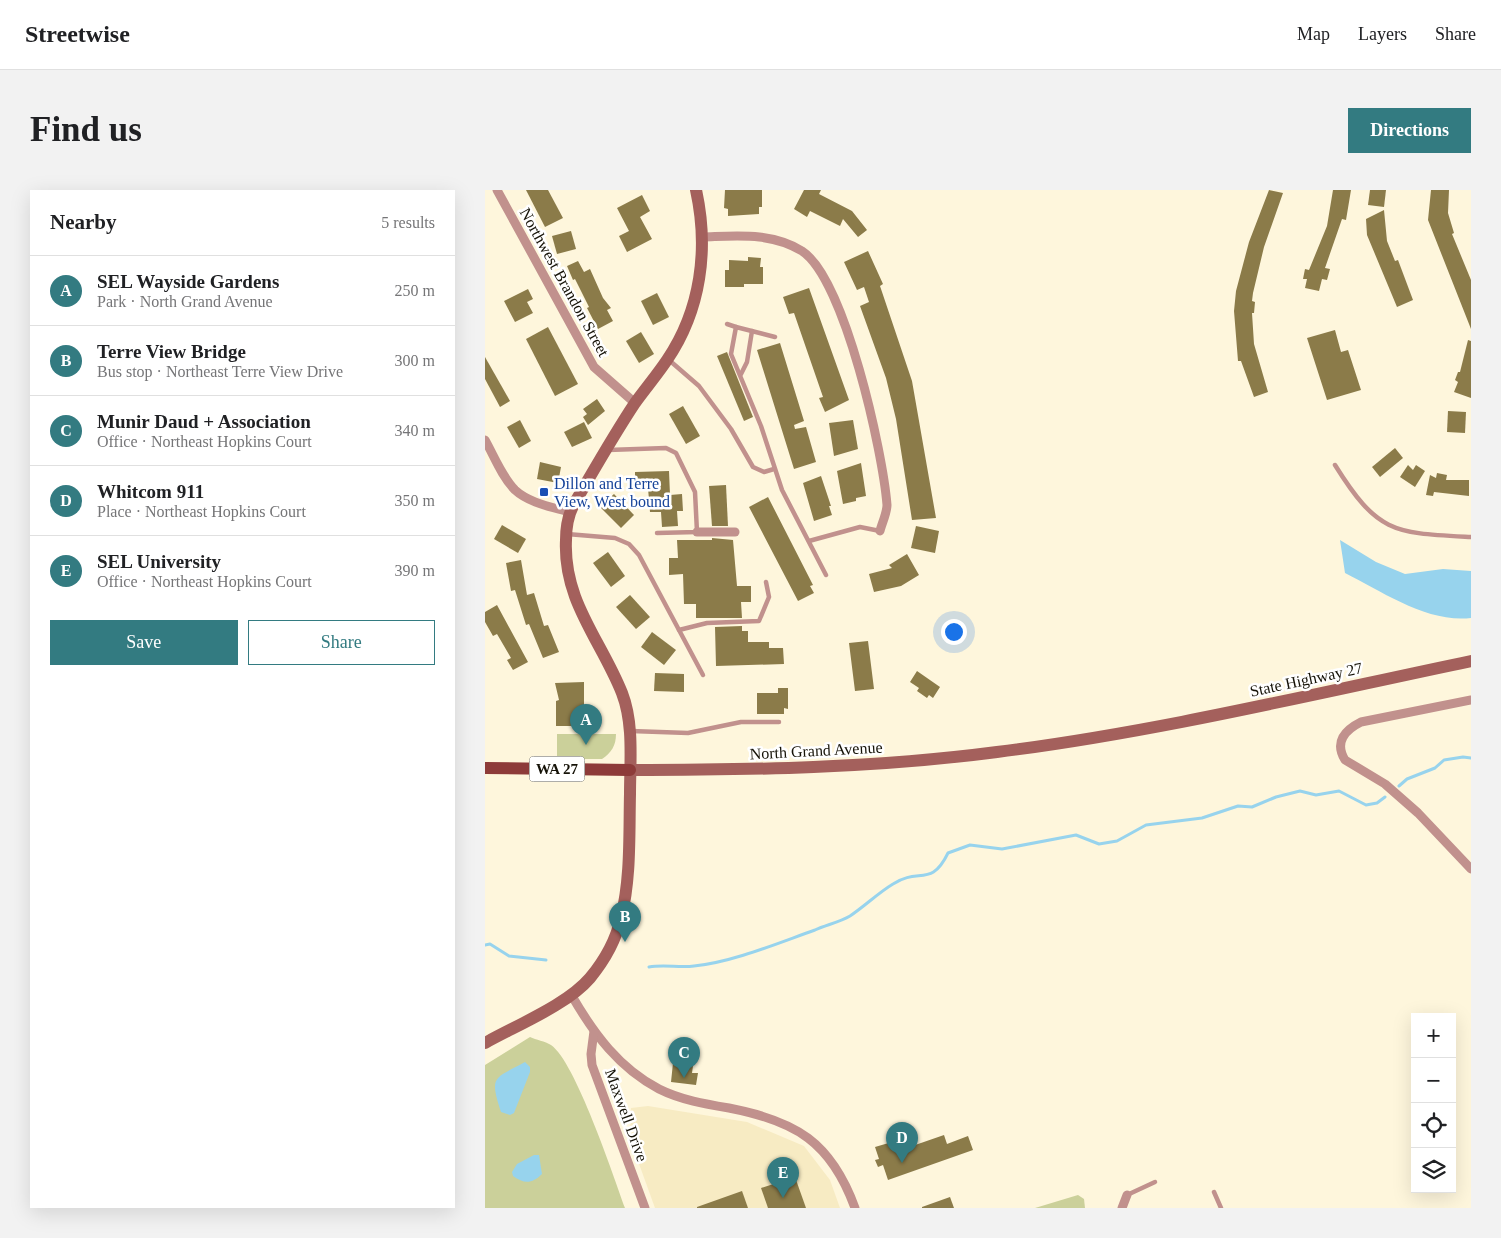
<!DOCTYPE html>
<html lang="en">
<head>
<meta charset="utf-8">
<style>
	:root { --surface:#fff; --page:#f2f2f2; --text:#202124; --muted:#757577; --line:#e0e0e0; --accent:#337b81 }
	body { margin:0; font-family:"Times New Roman",serif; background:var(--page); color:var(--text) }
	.controls { position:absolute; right:15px; bottom:15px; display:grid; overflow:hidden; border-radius:0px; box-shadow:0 5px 20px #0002 }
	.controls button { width:45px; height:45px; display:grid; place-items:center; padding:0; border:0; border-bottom:1px solid var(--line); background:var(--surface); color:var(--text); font:25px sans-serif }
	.you { position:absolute; left:468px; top:441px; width:18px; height:18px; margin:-12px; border:4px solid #fff; border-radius:50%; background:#1a73e8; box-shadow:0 0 0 8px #1a73e833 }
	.badge { display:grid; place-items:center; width:32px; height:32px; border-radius:50%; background:var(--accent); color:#fff; font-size:16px; font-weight:700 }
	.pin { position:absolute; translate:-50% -41px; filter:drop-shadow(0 1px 2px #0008) }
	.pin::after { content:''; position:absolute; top:26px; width:18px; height:15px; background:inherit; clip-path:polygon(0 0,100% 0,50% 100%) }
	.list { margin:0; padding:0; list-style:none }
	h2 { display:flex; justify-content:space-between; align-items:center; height:65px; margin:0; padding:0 20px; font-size:21px }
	h2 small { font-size:16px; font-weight:400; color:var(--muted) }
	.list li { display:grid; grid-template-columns:32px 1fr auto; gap:15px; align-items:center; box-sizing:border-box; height:70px; padding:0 20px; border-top:1px solid var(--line) }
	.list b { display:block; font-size:19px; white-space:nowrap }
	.list p { margin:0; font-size:16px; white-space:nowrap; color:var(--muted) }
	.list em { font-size:16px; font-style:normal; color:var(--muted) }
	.actions { display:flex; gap:10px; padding:15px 20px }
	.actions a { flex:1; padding:11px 0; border:1px solid var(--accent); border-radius:0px; text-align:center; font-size:18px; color:var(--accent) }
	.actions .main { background:var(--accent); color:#fff }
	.icon { flex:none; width:28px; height:28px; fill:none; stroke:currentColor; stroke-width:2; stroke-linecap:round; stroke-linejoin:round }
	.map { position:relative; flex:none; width:986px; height:1018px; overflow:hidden; border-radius:0px }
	header { display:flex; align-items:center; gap:30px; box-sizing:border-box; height:70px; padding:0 25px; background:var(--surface); border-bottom:1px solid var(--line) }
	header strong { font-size:24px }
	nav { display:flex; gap:28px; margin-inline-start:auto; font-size:18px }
	.intro { display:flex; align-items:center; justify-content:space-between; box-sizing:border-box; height:120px; padding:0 30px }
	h1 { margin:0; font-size:35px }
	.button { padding:12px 22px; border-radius:0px; background:var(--accent); color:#fff; font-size:18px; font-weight:700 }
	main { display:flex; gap:30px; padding:0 30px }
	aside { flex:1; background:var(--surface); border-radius:0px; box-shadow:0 5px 20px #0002 }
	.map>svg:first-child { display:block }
</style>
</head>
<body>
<header>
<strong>Streetwise</strong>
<nav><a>Map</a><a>Layers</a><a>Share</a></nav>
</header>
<div class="intro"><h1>Find us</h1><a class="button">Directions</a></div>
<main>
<aside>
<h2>Nearby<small>5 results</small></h2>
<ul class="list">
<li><span class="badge">A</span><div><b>SEL Wayside Gardens</b><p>Park · North Grand Avenue</p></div><em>250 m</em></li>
<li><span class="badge">B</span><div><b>Terre View Bridge</b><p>Bus stop · Northeast Terre View Drive</p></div><em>300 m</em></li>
<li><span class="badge">C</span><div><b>Munir Daud + Association</b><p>Office · Northeast Hopkins Court</p></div><em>340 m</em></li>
<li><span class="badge">D</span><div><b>Whitcom 911</b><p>Place · Northeast Hopkins Court</p></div><em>350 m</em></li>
<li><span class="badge">E</span><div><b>SEL University</b><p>Office · Northeast Hopkins Court</p></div><em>390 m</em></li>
</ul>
<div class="actions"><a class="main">Save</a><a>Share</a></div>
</aside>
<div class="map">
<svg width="986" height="1018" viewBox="0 0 986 1018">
	<rect width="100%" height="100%" fill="#fef6dc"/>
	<polygon fill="#f7ebc3" points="163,916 262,932 319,956 345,990 355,1018 170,1018 145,949 146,918"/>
	<g fill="#cbd09a">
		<path d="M72,544H131C131,556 126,563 117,569H72Z"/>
		<path d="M45,847C51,850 60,851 66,855C90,871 129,987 140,1018H0V875Z"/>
		<polygon points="593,1005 599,1009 600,1018 550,1018"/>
	</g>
	<g fill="#97d3ed">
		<path d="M855,350L891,372L920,384L958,379L986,381V428C942,433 898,402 860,383Z"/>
		<path d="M40,872L45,877V882L29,923L25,925L16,922C4,885 9,889 40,872Z"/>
		<path d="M49,965H54L57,984C47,994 39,994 28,986L27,982L32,974Z"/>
	</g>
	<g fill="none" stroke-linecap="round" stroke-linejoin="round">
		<g stroke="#97d3ed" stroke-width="3">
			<polyline points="914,596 922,589 950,578 959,570 978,567 986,568"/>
			<polyline points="0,755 5,754 24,766 61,770"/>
			<path d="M164,777C179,774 194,778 209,776C248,772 293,753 330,740C341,735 355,732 365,726C380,716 393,703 408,694C434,677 446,698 463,663L485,655L517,659L591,645L614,654L632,651L661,635L717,628L753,616L767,617L791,607L815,601L831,605L854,601L881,615L892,613L900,607"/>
		</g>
	</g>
	<g fill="#8b7b49">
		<polygon points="41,0 63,0 78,28 60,37"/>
		<polygon points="240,0 277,0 277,17 274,17 274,24 243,26 243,19 239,18"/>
		<polygon points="319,0 336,0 334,4 367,21 382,40 373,47 358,29 355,36 325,21 322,27 309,19"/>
		<polygon points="784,0 798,3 779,57 768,103 767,111 770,112 769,123 767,123 769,154 783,202 769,207 756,171 753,171 749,121 751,101 764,52"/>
		<polygon points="848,0 866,0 861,30 857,29 840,78 845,79 842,90 837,89 834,101 820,98 822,89 818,89 820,79 824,80 842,36"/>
		<polygon points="885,0 901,0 899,17 883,15"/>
		<polygon points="946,0 964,0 963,23 969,43 967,44 986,90 986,139 943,30"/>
		<polygon points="157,5 165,21 155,27 167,49 142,62 134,46 144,41 132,18"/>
		<polygon points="899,20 902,51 910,71 913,70 928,110 912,117 882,45 881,29"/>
		<polygon points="86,41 91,59 72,64 67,46"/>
		<polygon points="383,61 398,94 395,96 427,191 451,328 427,330 411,229 401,188 375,116 384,112 379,97 372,100 359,72"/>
		<polygon points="263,67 276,68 275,77 278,77 278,94 259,94 259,97 240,97 240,80 244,80 244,70 263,71"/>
		<polygon points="93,71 99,82 105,79 118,108 126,118 122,120 128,131 113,139 102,118 104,117 90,89 88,90 82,76"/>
		<polygon points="324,98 364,210 340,222 334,208 338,207 309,123 304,124 298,107"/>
		<polygon points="43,99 48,109 42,112 48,123 30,132 19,111"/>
		<polygon points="172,103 184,127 168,135 156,111"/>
		<polygon points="63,137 93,194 70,206 41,149"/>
		<polygon points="850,140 856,162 863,160 876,200 842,210 822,148"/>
		<polygon points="156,142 169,164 154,173 141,151"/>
		<polygon points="983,150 986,151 986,208 969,202 973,192 970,190 973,182 975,182"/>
		<polygon points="295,153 319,231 309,235 310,239 321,237 331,272 309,279 272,160"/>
		<polygon points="242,162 268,227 259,231 232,166"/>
		<polygon points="0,167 25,211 15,217 0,189"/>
		<polygon points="112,209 120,221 103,235 98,227 102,224 98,219"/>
		<polygon points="198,216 215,246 201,254 184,224"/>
		<polygon points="963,221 981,222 980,243 962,242"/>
		<polygon points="35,230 46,251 34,258 22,237"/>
		<polygon points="368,230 373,259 349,266 344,233"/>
		<polygon points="99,232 107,248 87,257 79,242"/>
		<polygon points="910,258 918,268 895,287 887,277"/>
		<polygon points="55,272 76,277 73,293 52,289"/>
		<polygon points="376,273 381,306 371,308 371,311 358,314 352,281"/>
		<polygon points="923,275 928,280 931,275 940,281 930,297 915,287"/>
		<polygon points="184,281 185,305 197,304 198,321 192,321 193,336 177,337 176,322 165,322 163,298 150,298 150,282"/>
		<polygon points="952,283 962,285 961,290 984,290 984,306 949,302 948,306 941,305 945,285 951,288"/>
		<polygon points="336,286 346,316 344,316 347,325 329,331 318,293"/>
		<polygon points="241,295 243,336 227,336 224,296"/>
		<polygon points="129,304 149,325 136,338 115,317"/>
		<polygon points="283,307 328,395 325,396 329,403 313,411 264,317"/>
		<polygon points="17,335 41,349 33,363 9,349"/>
		<polygon points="431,336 454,341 450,363 426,358"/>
		<polygon points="227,348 248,350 252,396 266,396 266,412 256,412 257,428 211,428 211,414 199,414 198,384 184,385 184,368 193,368 192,350 227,350"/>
		<polygon points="123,362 140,386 126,397 108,373"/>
		<polygon points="422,364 434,385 416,396 389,402 384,384 407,378 404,375"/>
		<polygon points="36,370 42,405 49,403 59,436 63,435 74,462 58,468 44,434 41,435 30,400 26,401 21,373"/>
		<polygon points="145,405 165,427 151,439 131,417"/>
		<polygon points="12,415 43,472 28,480 22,470 26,468 12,444 8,446 0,432 0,422"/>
		<polygon points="257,436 257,441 263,441 263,452 284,452 284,458 298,458 299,474 231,476 230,437"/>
		<polygon points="167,442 191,460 179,475 156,457"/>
		<polygon points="383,451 389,499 370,501 364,453"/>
		<polygon points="432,481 455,497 448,508 444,505 442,508 432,501 434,498 425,492"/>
		<polygon points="170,483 199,484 199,502 169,501"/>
		<polygon points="99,492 99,536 71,536 71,511 74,510 70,493"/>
		<polygon points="293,498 303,498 303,519 299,518 299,524 272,524 272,503 293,503"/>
		<polygon points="188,873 208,876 207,883 213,883 211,895 186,892"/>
		<polygon points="459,945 462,954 483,946 488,960 403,990 398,975 393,977 390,970 394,969 390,957 407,952 410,962"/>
		<polygon points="310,987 321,1018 283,1018 276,998"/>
		<polygon points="257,1001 263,1018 212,1018 212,1017"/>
		<polygon points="465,1007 469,1018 437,1018 437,1017"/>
	</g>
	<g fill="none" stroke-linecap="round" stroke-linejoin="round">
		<g stroke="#c1918d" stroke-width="4.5">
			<polyline points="242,134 251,137"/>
			<polyline points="290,147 251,137 246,164 276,236 297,300 341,385"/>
			<polyline points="184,170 214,196 246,239 268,277 279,282 289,279"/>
			<polyline points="256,184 262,172 267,141"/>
			<polyline points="123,260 181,258 191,263 210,302 212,342 172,343"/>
			<path d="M850,275C893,344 909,343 986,347"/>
			<polyline points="82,344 130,348 144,354 154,365 218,485"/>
			<polyline points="324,351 375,337 395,341"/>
			<polyline points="194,440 222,433 274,431 284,407 281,392"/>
			<polyline points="146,541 203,543 256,532 294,532"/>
			<polyline points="729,1002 736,1018"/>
			<polyline points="642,1005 670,992"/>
		</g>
		<g stroke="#c1918d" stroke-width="9">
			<polyline points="12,0 109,177 150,213"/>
			<path d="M218,47C252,46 286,42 317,61C360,89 398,263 402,315C402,323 397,333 395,341"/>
			<path d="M0,250C9,266 17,287 30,300C44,313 67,317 84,322"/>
			<polyline points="212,342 250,342"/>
			<path d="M986,510L876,532C860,540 849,552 860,570L900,594L933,623L986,679"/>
			<path d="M87,806C109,844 134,878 174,899C196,910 220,914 244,918C311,931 346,952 370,1018"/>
			<polyline points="109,841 106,864 107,875 160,1018"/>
			<polyline points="637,1018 642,1005"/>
		</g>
		<g stroke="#a4605c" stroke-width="12">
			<path d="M145,580C267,580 390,578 512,562C671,542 828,504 986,471"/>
			<path d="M0,853C32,835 82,815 105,788C119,771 131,750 136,728C146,688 144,645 145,604C145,571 149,534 137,503C116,450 78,411 81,350C81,337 83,325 89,314C109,280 128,246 150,213C160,199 172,185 182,170C216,120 224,59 211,0"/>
		</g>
		<polyline stroke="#8d3b39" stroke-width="12" points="0,578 145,580"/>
	</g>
	<rect fill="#1a4fb4" stroke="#fff" stroke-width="2" x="54" y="297" width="10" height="10" rx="2.5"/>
	<g text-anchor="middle" stroke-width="5" stroke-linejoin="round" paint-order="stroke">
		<rect fill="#fff" stroke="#5c5a52" stroke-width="1" x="44.5" y="566.5" width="55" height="25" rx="4"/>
		<g font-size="15" font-weight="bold" fill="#161308">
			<text x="72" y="584">WA 27</text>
		</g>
		<g font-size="16" fill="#161308" stroke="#fff">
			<text transform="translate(80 92) rotate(61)" y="6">Northwest Brandon Street</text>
			<text transform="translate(821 489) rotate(-12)" y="6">State Highway 27</text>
			<text transform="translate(331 560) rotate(-3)" y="6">North Grand Avenue</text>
			<text transform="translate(142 925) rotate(70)" y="6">Maxwell Drive</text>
		</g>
		<g font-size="16" fill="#164399" stroke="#fff" text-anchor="start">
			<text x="69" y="299">Dillon and Terre<tspan x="69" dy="18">View, West bound</tspan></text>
		</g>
	</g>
</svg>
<div class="controls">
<button>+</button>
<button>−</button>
<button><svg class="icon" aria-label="locate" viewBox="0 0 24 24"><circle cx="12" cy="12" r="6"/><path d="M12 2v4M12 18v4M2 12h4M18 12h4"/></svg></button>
<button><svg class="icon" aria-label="layers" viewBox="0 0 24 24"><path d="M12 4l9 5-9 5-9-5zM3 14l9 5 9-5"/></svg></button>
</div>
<div class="you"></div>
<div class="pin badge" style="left:101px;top:555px">A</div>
<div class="pin badge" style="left:140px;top:752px">B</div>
<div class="pin badge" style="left:199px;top:888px">C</div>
<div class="pin badge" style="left:417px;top:973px">D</div>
<div class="pin badge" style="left:298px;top:1008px">E</div>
</div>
</main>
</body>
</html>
